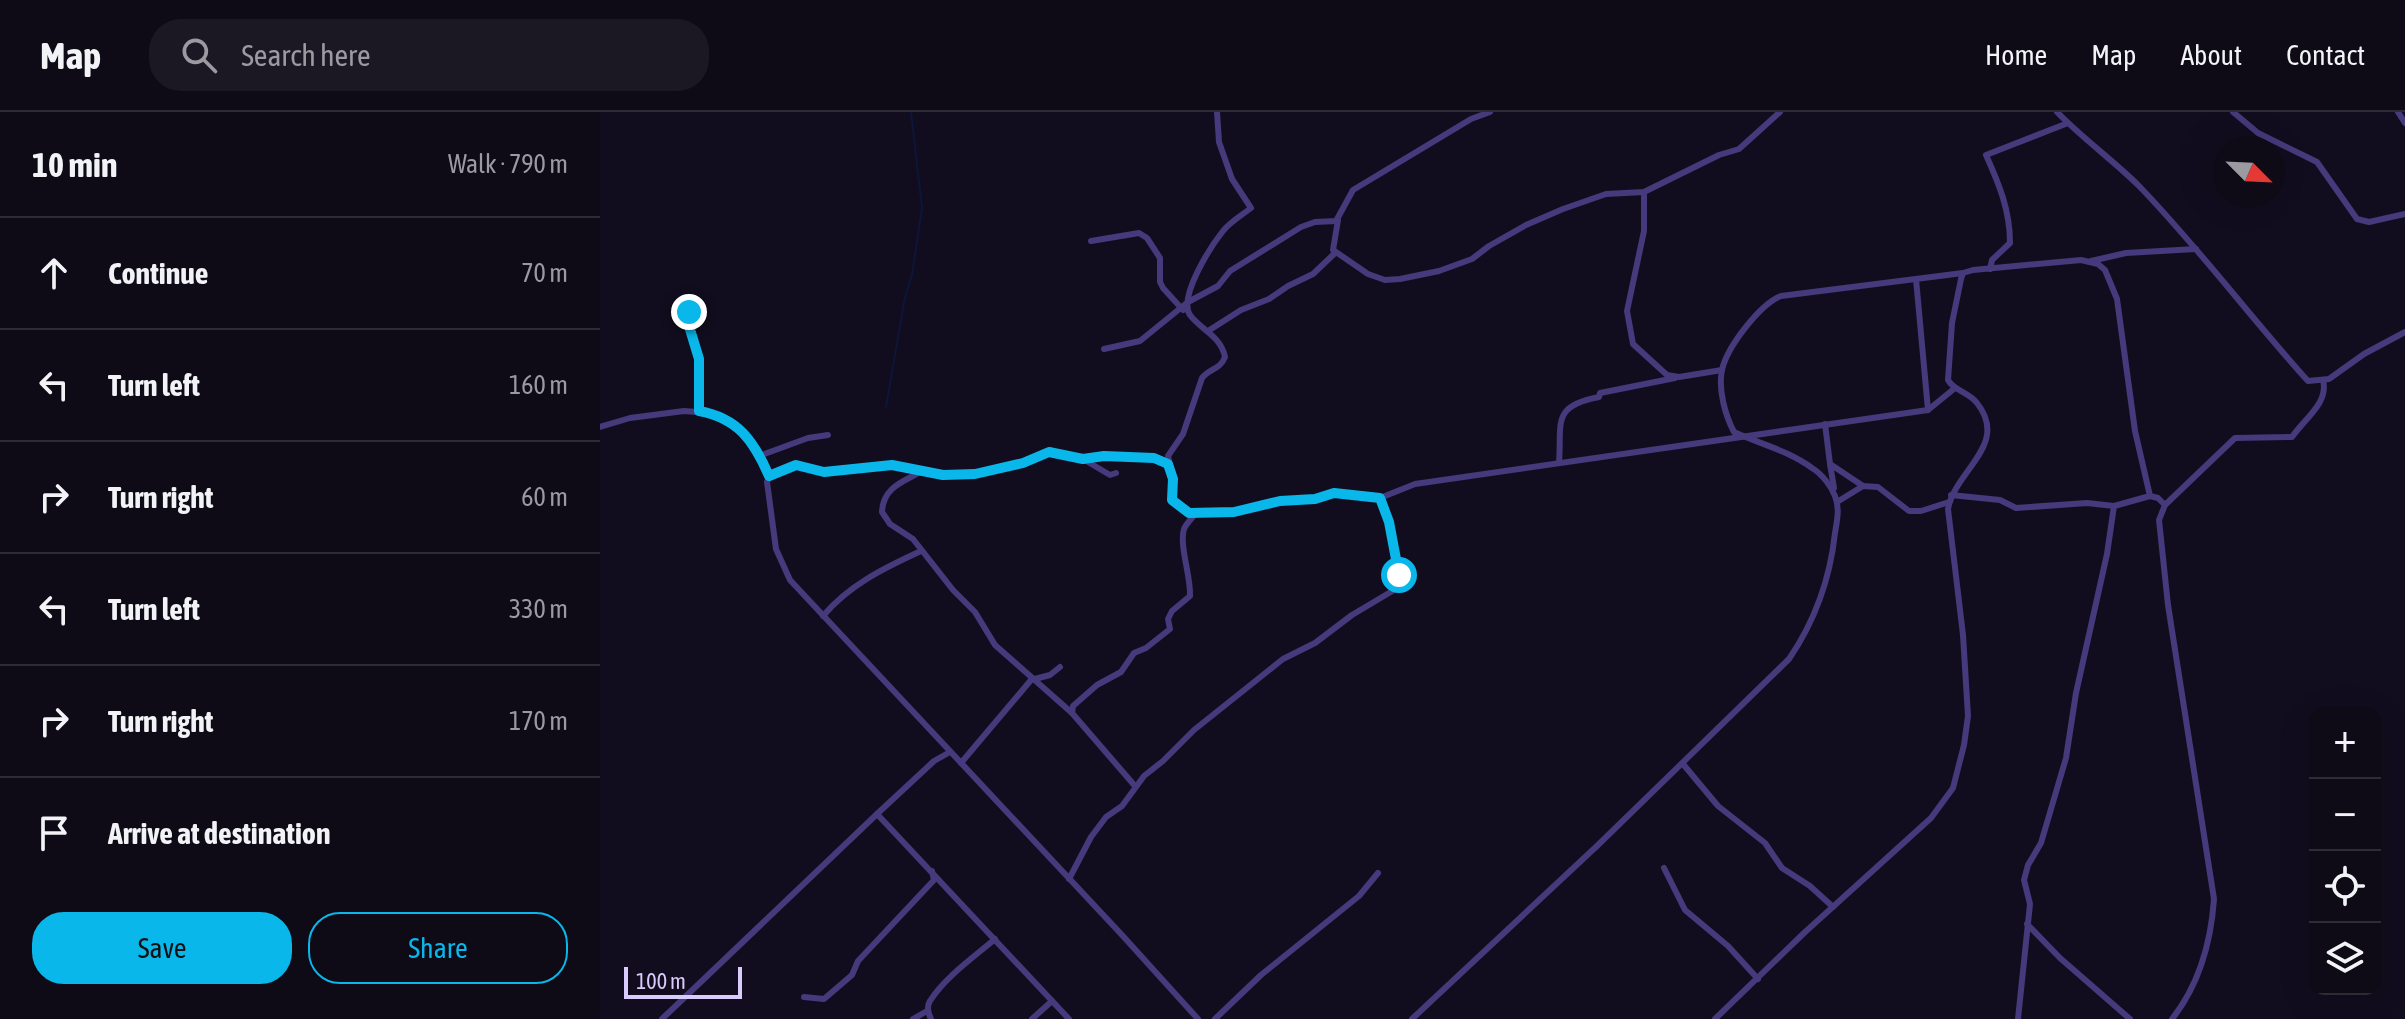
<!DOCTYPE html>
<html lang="en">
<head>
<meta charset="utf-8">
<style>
	:root { --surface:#0e0a16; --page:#1c1823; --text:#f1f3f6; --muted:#9b9aa1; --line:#2e2b35; --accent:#0ab7ea }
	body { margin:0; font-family:"Asap Condensed",sans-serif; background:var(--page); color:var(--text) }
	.controls { position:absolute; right:24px; bottom:24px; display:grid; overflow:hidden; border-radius:16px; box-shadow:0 8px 32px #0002 }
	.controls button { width:72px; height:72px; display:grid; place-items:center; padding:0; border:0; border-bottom:2px solid var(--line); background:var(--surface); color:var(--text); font:40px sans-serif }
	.compass { position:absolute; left:1613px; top:24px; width:72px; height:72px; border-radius:50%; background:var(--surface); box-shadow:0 8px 32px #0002; rotate:114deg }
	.scale { position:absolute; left:24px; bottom:20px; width:118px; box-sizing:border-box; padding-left:8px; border:4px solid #d8ccfd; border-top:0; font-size:22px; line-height:28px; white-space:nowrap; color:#d8ccfd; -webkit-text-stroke:6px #120d1e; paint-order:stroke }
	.stop { position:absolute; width:24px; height:24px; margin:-18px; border:6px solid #0ab7ea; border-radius:50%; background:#fff }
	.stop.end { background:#0ab7ea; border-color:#fff; box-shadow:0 2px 8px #0008 }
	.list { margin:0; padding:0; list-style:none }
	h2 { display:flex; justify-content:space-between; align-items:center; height:104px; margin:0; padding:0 32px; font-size:34px }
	h2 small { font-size:26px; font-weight:400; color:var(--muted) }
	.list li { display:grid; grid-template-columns:52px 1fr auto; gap:24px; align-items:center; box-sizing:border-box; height:112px; padding:0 32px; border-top:2px solid var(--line) }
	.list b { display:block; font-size:30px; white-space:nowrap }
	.list em { font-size:26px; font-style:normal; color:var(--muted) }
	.actions { display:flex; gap:16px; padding:24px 32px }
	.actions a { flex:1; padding:18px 0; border:2px solid var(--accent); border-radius:32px; text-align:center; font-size:28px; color:var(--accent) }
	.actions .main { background:var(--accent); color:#111 }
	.icon { flex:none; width:44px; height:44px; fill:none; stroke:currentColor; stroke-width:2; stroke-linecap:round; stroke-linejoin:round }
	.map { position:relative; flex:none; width:1805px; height:907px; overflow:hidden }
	header { display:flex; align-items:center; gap:48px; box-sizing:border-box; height:112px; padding:0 40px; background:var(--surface); border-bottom:2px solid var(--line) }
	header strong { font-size:38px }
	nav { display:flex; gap:44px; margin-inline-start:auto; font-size:28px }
	.search { width:560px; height:72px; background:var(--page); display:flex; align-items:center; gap:20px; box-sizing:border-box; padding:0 28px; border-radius:32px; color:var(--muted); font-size:30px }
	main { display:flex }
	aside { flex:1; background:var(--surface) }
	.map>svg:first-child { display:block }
</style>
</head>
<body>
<header>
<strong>Map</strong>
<div class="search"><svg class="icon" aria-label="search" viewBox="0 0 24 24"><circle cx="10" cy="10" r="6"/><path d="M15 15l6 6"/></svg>Search here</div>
<nav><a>Home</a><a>Map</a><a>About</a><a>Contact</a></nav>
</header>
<main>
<aside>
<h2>10 min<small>Walk · 790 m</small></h2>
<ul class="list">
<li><svg class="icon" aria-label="ahead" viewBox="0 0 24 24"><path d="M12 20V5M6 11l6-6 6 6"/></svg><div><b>Continue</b></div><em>70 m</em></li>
<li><svg class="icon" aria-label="left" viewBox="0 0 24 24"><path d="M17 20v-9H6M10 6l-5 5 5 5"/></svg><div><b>Turn left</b></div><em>160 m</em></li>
<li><svg class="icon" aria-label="right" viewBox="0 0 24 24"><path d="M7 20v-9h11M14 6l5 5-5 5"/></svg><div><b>Turn right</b></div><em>60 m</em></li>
<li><svg class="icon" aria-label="left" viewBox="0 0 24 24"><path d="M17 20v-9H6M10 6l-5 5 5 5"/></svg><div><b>Turn left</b></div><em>330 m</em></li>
<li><svg class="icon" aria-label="right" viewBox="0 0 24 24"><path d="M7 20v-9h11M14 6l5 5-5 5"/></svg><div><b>Turn right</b></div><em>170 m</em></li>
<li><svg class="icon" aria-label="arrive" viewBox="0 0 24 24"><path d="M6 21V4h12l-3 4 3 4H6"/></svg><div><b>Arrive at destination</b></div></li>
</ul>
<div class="actions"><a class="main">Save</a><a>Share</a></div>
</aside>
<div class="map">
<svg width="1805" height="907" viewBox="0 0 1805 907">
	<rect width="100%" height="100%" fill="#120d1e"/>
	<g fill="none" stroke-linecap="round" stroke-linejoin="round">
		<polyline stroke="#0b1639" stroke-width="2" points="286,295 305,185 312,163 322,96 311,0"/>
		<g stroke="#453a7b" stroke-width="6">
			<path d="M617,0L619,30L632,67L651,96C642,103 630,110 623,119C611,134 578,185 590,203C601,218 621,224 625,245C620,258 610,256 602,266L583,322L568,344L573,367L572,388L589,401L634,400L680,389L715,387L734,381L780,386L815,372L1328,298L1316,167"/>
			<path d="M1457,0C1483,27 1513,48 1539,74C1599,136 1650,205 1708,269L1729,267L1764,242L1805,220"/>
			<polyline points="1633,0 1658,21 1717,50 1757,107 1769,110 1805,102"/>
			<polyline points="1798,0 1805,11"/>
			<polyline points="1044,80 1044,119 1027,199 1033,232 1067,263 1079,265 1122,258"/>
			<polyline points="738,108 733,138 768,162 785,168 800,167 839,159 872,147 889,134 926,113 963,97 1006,82 1044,80 1119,43 1139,37 1180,0"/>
			<polyline points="491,129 539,121 547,126 560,146 560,170 563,176 583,198"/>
			<polyline points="1491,149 1526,141 1596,137"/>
			<path d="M1390,157L1392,148L1410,131C1410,98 1399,72 1386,43L1468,11"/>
			<polyline points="89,200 89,214 99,247 99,299"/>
			<polyline points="608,219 641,198 669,187 688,174 713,162 735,141"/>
			<polyline points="504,237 540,229 588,190 618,174 630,159 701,115 715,110 736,109 753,78 871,7 890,0"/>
			<polyline points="1328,298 1355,276"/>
			<polyline points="1225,312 1230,352 1263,374 1278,375 1309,399 1321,399 1349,390"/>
			<polyline points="0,315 30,306 84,299 110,301 141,317 169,364 167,370 176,437 190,468 522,823 598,907"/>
			<polyline points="159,344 208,326 228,323"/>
			<path d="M485,346C512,343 543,341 568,352"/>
			<path d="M959,351C962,311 951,294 999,285L1000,281L1075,266"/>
			<polyline points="1230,352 1234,376"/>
			<path d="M322,359C303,370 283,375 282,400L290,412L313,427L353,478L375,500L395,533L472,601L535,674"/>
			<polyline points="169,364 196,353 224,360 292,353 343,363 375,362 423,351 449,340 483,347 510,363 516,361"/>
			<polyline points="1351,383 1400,388 1416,396 1487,391 1514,394"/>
			<path d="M1550,384L1558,386L1565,393L1559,408L1568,493L1614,787C1611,829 1599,873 1572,907"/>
			<polyline points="1237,390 1263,374"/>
			<path d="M1565,393L1635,326L1692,325C1705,306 1729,291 1723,268"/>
			<path d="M223,504C249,473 284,456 321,439"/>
			<path d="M472,601L473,594L497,573L521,560L534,541L546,536L570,517L568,507L572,499L590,484C591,464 579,434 584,417C586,412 593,405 596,401"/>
			<polyline points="350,640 334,649 277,702 469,907"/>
			<polyline points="361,651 431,568 450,563 460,555"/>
			<polyline points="1083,652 1118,694 1165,731 1182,756 1210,774 1233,795"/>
			<polyline points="1064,756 1085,798 1128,834 1158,867"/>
			<path d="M469,767L491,725L506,705L522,694L544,664L563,649L594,618L683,547L715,531L752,503L794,478C804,462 787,405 780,386"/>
			<polyline points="1427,812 1460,846 1530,907"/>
			<polyline points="204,885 224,887 252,863 258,849 334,768 332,759"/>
			<polyline points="62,907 277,702"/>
			<polyline points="313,907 327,899"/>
			<path d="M331,907C328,901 326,895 330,889C345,865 374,845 395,827"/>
			<polyline points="432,907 452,889"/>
			<polyline points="615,907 661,863 759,784 778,761"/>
			<path d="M812,907L998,733L1189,547C1215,509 1230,467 1235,421C1237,409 1240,396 1235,384C1231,374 1222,362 1212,356C1189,339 1160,332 1134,320C1125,303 1118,277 1122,258C1127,235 1160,192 1181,184L1363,161"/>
			<path d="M1115,907L1204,821L1331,706L1353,676L1364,633L1368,604L1363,523L1348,397C1355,358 1410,333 1377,291C1369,280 1354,279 1348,268L1352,211L1361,167L1363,161L1373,158L1481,148L1498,152L1505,158L1517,187L1535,319L1550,384L1514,394L1507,442L1476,581L1466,646L1441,731L1428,753L1424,768L1430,792L1418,907"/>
		</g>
	</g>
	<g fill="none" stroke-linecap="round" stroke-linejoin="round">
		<path stroke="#0ab7ea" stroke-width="10" d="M89,200V214L99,247V299C138,306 154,329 169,364L196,353L224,360L292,353L343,363L375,362L423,351L449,340L483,347L504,344L554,346L568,352L573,367L572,388L589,401L634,400L680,389L715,387L734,381L780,386L789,410L799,463"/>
	</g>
</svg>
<div class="controls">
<button>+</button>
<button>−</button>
<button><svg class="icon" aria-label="locate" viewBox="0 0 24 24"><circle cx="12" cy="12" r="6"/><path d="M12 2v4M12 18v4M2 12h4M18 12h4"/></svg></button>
<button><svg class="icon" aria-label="layers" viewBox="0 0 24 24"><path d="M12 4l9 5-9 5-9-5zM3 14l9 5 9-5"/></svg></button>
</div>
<svg class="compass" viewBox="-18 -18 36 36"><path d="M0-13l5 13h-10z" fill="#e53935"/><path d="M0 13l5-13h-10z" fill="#9b9aa1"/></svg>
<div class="scale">100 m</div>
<div class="stop" style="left:799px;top:463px"></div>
<div class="stop end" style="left:89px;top:200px"></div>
</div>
</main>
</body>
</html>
